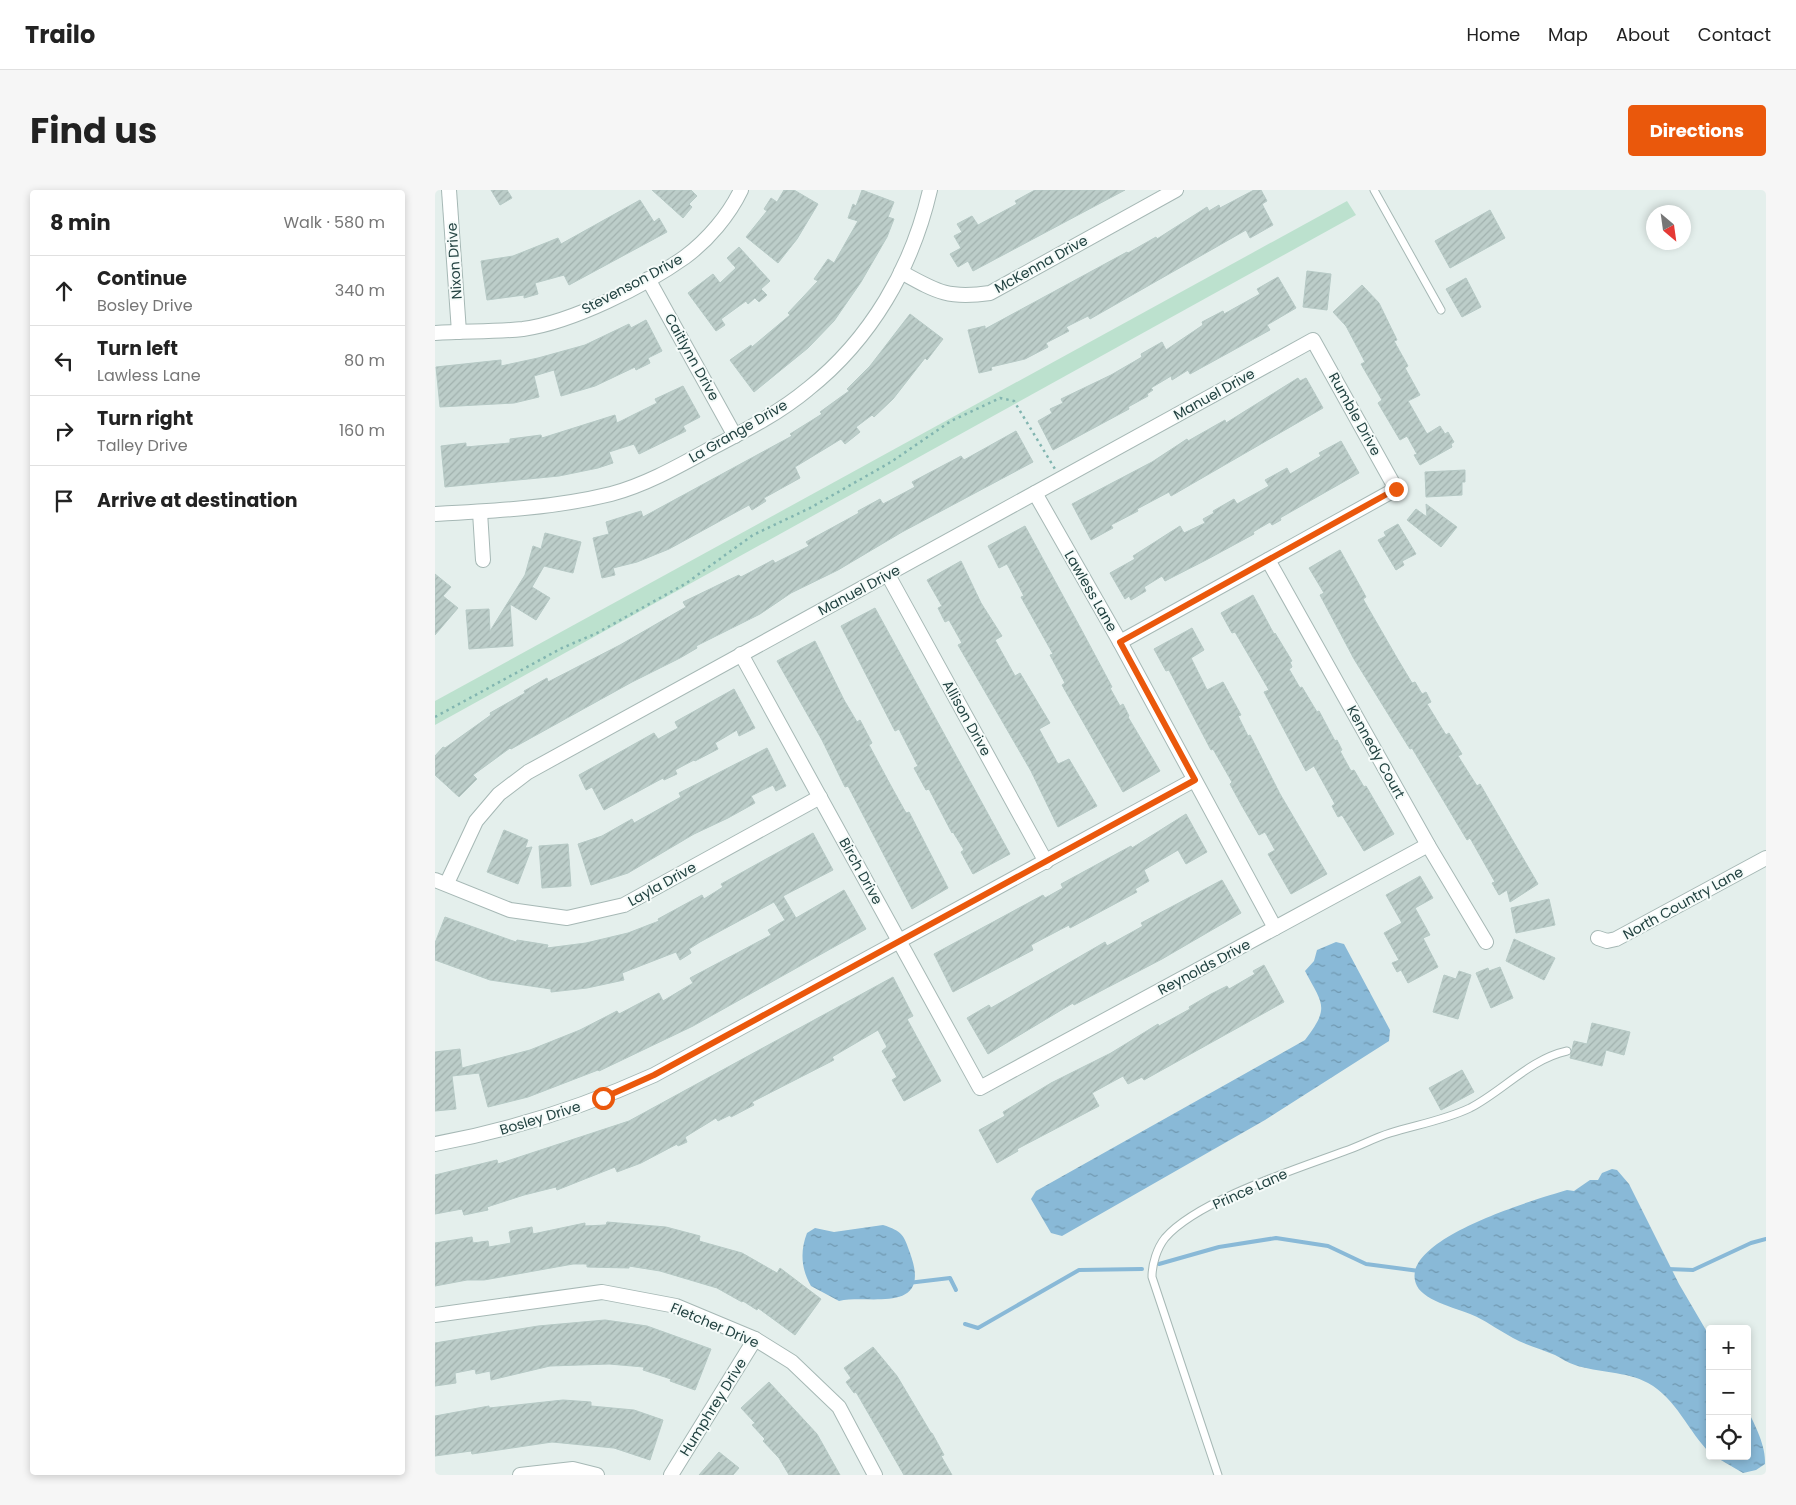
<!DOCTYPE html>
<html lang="en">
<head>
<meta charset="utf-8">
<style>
	:root { --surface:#fff; --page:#f6f6f6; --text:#222; --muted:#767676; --line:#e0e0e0; --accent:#ea580c }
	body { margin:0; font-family:Poppins,sans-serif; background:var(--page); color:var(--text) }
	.controls { position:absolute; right:15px; bottom:15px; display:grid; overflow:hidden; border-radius:5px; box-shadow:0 2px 8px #0003 }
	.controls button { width:45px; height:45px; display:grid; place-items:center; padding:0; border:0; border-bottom:1px solid var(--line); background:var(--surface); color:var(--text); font:25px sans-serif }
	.compass { position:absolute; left:1211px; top:15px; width:45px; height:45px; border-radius:50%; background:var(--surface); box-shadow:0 2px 8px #0003; rotate:151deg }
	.stop { position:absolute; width:15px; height:15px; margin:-11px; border:4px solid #ea580c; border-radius:50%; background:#fff }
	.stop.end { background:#ea580c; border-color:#fff; box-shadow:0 1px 5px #0008 }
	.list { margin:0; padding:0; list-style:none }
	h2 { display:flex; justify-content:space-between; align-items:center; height:65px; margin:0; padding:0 20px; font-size:21px }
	h2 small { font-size:16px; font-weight:400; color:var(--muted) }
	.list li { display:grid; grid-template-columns:32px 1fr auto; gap:15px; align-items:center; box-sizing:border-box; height:70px; padding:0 20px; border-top:1px solid var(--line) }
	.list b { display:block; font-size:19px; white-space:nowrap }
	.list p { margin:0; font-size:16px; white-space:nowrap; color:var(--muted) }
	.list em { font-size:16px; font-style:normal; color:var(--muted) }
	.icon { flex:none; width:28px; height:28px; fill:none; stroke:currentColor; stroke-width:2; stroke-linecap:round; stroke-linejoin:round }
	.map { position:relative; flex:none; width:1331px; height:1285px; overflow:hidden; border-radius:5px }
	header { display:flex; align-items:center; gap:30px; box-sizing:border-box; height:70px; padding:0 25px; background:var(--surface); border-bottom:1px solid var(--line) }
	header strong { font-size:24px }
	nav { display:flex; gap:28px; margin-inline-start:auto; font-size:18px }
	.intro { display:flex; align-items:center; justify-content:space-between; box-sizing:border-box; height:120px; padding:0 30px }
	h1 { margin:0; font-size:35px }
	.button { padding:12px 22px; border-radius:5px; background:var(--accent); color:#fff; font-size:18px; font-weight:700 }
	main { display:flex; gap:30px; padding:0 30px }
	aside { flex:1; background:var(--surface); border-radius:5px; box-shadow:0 2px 8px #0003 }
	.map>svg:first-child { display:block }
</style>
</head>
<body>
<header>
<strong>Trailo</strong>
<nav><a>Home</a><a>Map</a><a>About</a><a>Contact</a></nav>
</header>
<div class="intro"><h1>Find us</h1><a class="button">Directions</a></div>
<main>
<aside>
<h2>8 min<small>Walk · 580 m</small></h2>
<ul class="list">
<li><svg class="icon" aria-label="ahead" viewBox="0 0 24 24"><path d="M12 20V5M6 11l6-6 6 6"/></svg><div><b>Continue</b><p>Bosley Drive</p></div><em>340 m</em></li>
<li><svg class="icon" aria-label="left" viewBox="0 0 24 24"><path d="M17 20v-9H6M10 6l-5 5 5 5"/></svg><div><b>Turn left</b><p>Lawless Lane</p></div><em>80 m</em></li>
<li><svg class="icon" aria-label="right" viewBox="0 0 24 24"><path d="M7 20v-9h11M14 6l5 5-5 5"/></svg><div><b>Turn right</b><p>Talley Drive</p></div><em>160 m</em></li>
<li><svg class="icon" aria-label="arrive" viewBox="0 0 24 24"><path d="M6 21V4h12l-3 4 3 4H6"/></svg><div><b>Arrive at destination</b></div></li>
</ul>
</aside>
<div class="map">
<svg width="1331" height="1285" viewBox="0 0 1331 1285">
	<defs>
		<pattern id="water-ripples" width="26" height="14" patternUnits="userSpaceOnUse" patternTransform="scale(1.25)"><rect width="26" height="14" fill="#89b9d7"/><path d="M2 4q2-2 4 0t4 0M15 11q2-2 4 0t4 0" fill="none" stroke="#7098b0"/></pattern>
		<pattern id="building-hatch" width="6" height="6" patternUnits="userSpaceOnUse" patternTransform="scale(1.25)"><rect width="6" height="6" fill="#bccdc9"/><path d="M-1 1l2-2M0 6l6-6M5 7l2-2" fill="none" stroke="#a1b1ae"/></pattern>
	</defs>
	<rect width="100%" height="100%" fill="#e4efec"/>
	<polygon fill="#bce1ce" points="912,11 921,25 0,535 0,511"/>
	<g fill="url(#water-ripples)">
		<path d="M901,752L909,754L955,840L954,851L830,930L627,1046L616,1043L596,1009L601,1001L870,850C895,817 888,815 870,781L879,771L882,760Z"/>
		<path d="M1177,979L1182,980L1194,994L1244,1094L1275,1147V1263C1253,1241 1241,1208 1213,1193C1191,1181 1163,1183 1140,1175C1133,1173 1126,1168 1120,1165C1106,1159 1091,1155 1078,1148C1065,1141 1054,1133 1042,1127C1026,1119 990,1112 982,1096C959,1050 1102,1009 1132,1000L1139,1001L1155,990H1163L1167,983Z"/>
		<path d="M448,1035C467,1041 469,1045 475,1063C498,1126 435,1104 404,1111L376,1096C366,1079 365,1061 372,1043L380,1038L399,1042Z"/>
		<path d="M1312,1219C1320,1235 1331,1256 1330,1274L1321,1280L1308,1283L1279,1266H1312Z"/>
	</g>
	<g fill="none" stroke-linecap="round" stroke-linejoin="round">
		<g stroke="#89b9d7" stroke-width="4">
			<polyline points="724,1074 784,1057 841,1048 893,1056 931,1074 984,1081"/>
			<polyline points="1233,1079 1258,1080 1316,1053 1331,1049"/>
			<polyline points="473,1093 515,1088 521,1100"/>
			<polyline points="530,1134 543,1138 644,1080 707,1079"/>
		</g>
	</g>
	<g fill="url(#building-hatch)" stroke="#b6c9c5">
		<polygon points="56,0 72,0 77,8 65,15"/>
		<polygon points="217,0 256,0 262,6 254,14 257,17 248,28"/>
		<polygon points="349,0 359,0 383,14 362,49 343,73 311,47 332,21 329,19 336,8 342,12"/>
		<polygon points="427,0 459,12 453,27 459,29 452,47 426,92 399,131 373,158 319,202 295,170 316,155 317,157 355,125 353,123 383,91 379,89 393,69 399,73 423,31 413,28 418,14 421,16"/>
		<polygon points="600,0 690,0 538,81 533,71 523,77 515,64 526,58 519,46 527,42 522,34 537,26 543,35 582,14 580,11"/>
		<polygon points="819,0 826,0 832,11 827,14 838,35 815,48 811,40 655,129 653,126 631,137 634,141 611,153 613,157 590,169 556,177 557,180 544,183 533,140 550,136 550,139 692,62 693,63 721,47 722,49 772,17 774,21 784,15 785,18"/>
		<polygon points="205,10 219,32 224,28 232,42 134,95 129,85 100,93 103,104 89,108 89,105 52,110 46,71 78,66 123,48 126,54"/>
		<polygon points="1055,20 1070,48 1015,78 1000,51"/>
		<polygon points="304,57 335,91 326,99 332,105 324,112 320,108 313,114 311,111 286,129 290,135 281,141 253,103 278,84 285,93 301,78 292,68"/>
		<polygon points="872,81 896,84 892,120 868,117"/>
		<polygon points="843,87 861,118 832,135 835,140 755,184 753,180 737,190 736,186 716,198 718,200 712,204 713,206 693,217 694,219 618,260 603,231 617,223 615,219 628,213 626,209 676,185 707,167 706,164 727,152 731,160 768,135 767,132 788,121 789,124 825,104 822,99"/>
		<polygon points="1031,88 1046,117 1027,127 1011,99"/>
		<polygon points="927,95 944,113 962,150 959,151 973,176 970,178 985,205 973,211 992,244 1005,236 1010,244 1013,242 1019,252 1016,254 1017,257 985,275 979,265 982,264 972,246 965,250 943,213 947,210 926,174 930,172 911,136 898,122"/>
		<polygon points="475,124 508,149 492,170 490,168 458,209 439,227 437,225 421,237 425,242 410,254 406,249 360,277 365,288 329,308 331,311 317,320 314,315 234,359 202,372 178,378 180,385 167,388 158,348 174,344 171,332 206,321 208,327 357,246 355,244 387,224 385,222 414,201 412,199 435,176"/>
		<polygon points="211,130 227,161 213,168 215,173 201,180 200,177 160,196 126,206 119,180 99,186 104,207 79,213 5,217 1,177 66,170 66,176 103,168 150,155 194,134 196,138"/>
		<polygon points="863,188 865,191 871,188 888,218 736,306 734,302 702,319 703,321 676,335 678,338 656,350 637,314 717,272 752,249 753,251 790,230 791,233"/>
		<polygon points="248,196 265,227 248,236 251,241 204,264 199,254 174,262 178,273 163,278 124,286 10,297 6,256 31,253 31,257 75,253 75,249 106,245 107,248 180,225 182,233 222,213 220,209"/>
		<polygon points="581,241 598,272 467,342 403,380 356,403 325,424 261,456 262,458 245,468 197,492 76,559 75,558 38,585 42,589 24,607 0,585 0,566 8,557 10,558 56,525 55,523 90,503 89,501 112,488 113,492 185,455 251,417 248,412 304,385 306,387 338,370 340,373 374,356 371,352 424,323 423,321 445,309 448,314 480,297 477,292 526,266 529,270"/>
		<polygon points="906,251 924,283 845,328 846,330 837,335 835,332 818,342 819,344 771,370 730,391 727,386 709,397 711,401 696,410 694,406 690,409 675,383 700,369 698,366 745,336 749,343 770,333 768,329 779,323 778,321 799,309 802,314 834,296 830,290 852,278 855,284 886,266 884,263"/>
		<polygon points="1030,280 1030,292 1027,292 1027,305 991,307 990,282"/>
		<polygon points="991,314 1022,337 1006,357 972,330 981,319 992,327"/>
		<polygon points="963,334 981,364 967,371 969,375 961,380 943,350 951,346 949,342"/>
		<polygon points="590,336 646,439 677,497 675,498 685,516 688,514 694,526 693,527 725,581 688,602 627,495 630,493 615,465 618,464 586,407 589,406 572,374 564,378 553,356"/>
		<polygon points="110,343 146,352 138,383 109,376 97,397 115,408 101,430 75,414 78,456 34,459 31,420 54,419 55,441 90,385 98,356 106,359"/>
		<polygon points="905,360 931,407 928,409 962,468 977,493 980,492 987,504 991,502 996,512 992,514 1011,545 1014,543 1027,564 1023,566 1042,596 1045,594 1103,694 1075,712 1072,700 1064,705 1057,693 1060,692 1035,648 1032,650 977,558 975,559 955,527 919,469 885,405 889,403 874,378"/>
		<polygon points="526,371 546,413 567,446 560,450 580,486 585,483 615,533 604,539 623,574 634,569 662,616 623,637 596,581 523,455 527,453 514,430 510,432 503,418 507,416 492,390"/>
		<polygon points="0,384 16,397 8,406 23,418 0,445"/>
		<polygon points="818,405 839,444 840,443 857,471 855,472 857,477 854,479 865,498 867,497 882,522 884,521 900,551 902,550 907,560 905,561 916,581 919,580 929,597 931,596 959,644 929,661 907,625 903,627 897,616 900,614 879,576 871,581 829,502 834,500 800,442 797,443 786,423"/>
		<polygon points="440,418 575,664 538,684 526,662 529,660 518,642 517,643 494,599 491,600 479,578 483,576 464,539 460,541 406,436"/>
		<polygon points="757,438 769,460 756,468 772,500 788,492 806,525 803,526 813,546 815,545 845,604 892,684 856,704 833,664 840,660 830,642 824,645 807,616 795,594 797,592 778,559 776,560 734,480 731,481 719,459"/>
		<polygon points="380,451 409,510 422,532 425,530 437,553 434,555 456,596 471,623 474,622 513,698 477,719 413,596 410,597 387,550 342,471"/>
		<polygon points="299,499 320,538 304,546 302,540 280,553 283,559 260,571 259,570 240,580 242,584 229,590 228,588 169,620 157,597 151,600 144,585 219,543 223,549 243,538 240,532"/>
		<polygon points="332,558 351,596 341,601 338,595 316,606 320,613 293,628 259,644 193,683 156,695 143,654 167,646 197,629 199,633 246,607 244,603"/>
		<polygon points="751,624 772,662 751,674 743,660 709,680 714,691 700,699 702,702 635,738 634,735 596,755 598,760 518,802 499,764 608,705 610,708 628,698 626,694 696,656 697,658"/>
		<polygon points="69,640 93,650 90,658 97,657 83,694 52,682"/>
		<polygon points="378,643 398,680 348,706 361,728 409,700 431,739 258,836 164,881 163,880 93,907 53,917 44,883 17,886 21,919 0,921 0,862 25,859 27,878 95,860 145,840 182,821 184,824 224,803 228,811 258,793 255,788 336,745 333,740 350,730 339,712 265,752 254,759 256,763 245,770 241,762 187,783 189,790 152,798 116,802 116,799 55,790 0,770 0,753 10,727 81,752 82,750 113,755 112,758 151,753 193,743 224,731 223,729 267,705 269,709 288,697 286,694"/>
		<polygon points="133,654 136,696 107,698 104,656"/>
		<polygon points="985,686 998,708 980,718 995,745 988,748 1003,777 973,793 966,780 962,782 957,773 964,770 949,743 967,733 951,705"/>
		<polygon points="787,690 806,723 727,769 639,815 638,813 553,864 532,828 554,815 556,818 670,752 672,756 708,736 706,733"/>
		<polygon points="1114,709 1120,735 1081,743 1076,718"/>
		<polygon points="1079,749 1120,768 1109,790 1071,771"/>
		<polygon points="829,775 849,812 709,890 707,887 693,894 688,886 657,903 664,916 582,959 583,961 562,973 544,940 570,926 568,922 616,893 676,863 723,834 724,836 755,819 754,817 776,804 792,796 794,799 820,784 818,781"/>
		<polygon points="1065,777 1078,808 1056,818 1041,783 1053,778 1054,781"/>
		<polygon points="1024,781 1036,785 1023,829 998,822 1009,785 1021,789"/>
		<polygon points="458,787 478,826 472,829 506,891 469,911 457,890 462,887 447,861 452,857 443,840 397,867 399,870 317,912 319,915 296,927 295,925 283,931 281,928 250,947 252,952 243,956 242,954 206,973 182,982 180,977 122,1000 121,997 89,1005 52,1017 53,1020 29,1025 27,1019 0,1024 0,985 62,970 63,974 194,931"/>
		<polygon points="1157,833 1195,842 1189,865 1171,860 1167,876 1135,868 1139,851 1152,854"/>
		<polygon points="1027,880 1039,902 1006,920 994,898"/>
		<polygon points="172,1032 231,1037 265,1046 264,1051 307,1063 342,1083 345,1078 386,1109 360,1145 323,1118 322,1120 308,1111 307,1112 282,1098 225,1081 194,1076 194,1078 152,1077 152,1074 138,1074 49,1090 32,1090 0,1096 0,1053 37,1047 38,1053 53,1051 54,1057 76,1053 74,1042 76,1041 97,1037 98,1044 150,1033 150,1036 171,1035"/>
		<polygon points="170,1130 212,1136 276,1159 260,1200 235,1191 236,1189 208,1180 209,1177 174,1174 115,1176 56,1190 55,1181 41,1184 40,1179 20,1183 21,1193 0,1196 0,1153 103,1136"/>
		<polygon points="438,1157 462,1186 496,1243 497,1243 509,1265 506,1266 517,1285 469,1285 421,1202 419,1203 411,1192 416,1188 409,1178"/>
		<polygon points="334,1192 382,1244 405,1285 354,1285 344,1268 328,1251 330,1249 317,1235 320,1233 306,1218"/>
		<polygon points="128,1210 156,1212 156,1216 199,1220 228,1230 215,1270 179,1258 117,1252 37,1264 36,1261 0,1266 0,1226 54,1216 54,1218"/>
		<polygon points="284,1262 304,1278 298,1285 264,1285"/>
	</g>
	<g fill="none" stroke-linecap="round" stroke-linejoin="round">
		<g stroke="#a6b8b5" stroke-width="9">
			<g id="service">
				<polyline points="939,0 1006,120"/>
				<path d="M783,1285L717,1087C717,1074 722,1058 730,1048C763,1010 862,979 910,961C925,956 939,948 955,943C981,935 1010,930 1035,918C1068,901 1095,869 1132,861"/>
			</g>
		</g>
		<g stroke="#a6b8b5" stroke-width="16">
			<g id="minor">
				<polyline points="14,0 24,142"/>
				<path d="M466,82C502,102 513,109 555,103L741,0"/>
				<polyline points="213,89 300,246"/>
				<path d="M0,143C29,141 59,142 88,139C138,132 209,96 250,67C273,50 294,25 306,0"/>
				<polyline points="600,303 685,452 840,738"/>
				<polyline points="45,322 48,370"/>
				<path d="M0,324C59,321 119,318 176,304C210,295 242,277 273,260C307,242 343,224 373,199C436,149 477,78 495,0"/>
				<polyline points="833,370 993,655 1051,752"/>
				<polyline points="453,385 611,672"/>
				<polyline points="306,464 545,898 993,655"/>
				<polyline points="0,690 75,720 132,728 189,715 385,607"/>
				<polyline points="12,693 41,631 64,604 93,582 878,150 961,299 685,452"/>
				<polyline points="1163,748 1172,751 1181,749 1331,668"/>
				<path d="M0,954C77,940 148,917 219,885L759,590"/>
				<polyline points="0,1125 167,1102 241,1116 320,1149 357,1172 404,1217 440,1285"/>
				<polyline points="85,1285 138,1279 162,1285"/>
				<polyline points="236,1285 320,1149"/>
			</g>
		</g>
		<polyline stroke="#82b5b0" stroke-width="2.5" stroke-dasharray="2.5 4" stroke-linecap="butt" points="0,527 127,458 162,443 250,394 318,345 375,318 456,272 516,231 565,208 579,211 620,279"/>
		<use href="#service" stroke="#fff" stroke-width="7"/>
		<use href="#minor" stroke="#fff" stroke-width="14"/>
	</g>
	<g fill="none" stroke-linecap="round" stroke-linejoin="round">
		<polyline stroke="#ea580c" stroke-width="6" points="168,908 219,885 760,590 685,452 961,299"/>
	</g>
	<g text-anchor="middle" stroke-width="4" stroke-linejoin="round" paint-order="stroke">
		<g font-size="14" fill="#224241" stroke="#f5fbf9">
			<text transform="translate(19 71) rotate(-94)" y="5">Nixon Drive</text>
			<text transform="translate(606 74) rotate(-29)" y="5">McKenna Drive</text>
			<text transform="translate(197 94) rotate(-28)" y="5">Stevenson Drive</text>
			<text transform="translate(257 167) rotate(61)" y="5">Caitlynn Drive</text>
			<text transform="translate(779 204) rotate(-29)" y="5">Manuel Drive</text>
			<text transform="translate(920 224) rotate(61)" y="5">Rumble Drive</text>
			<text transform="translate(303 241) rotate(-30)" y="5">La Grange Drive</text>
			<text transform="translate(424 400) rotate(-28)" y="5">Manuel Drive</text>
			<text transform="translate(656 401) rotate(60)" y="5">Lawless Lane</text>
			<text transform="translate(532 528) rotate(61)" y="5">Allison Drive</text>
			<text transform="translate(941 562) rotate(61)" y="5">Kennedy Court</text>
			<text transform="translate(426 681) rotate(61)" y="5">Birch Drive</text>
			<text transform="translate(227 694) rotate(-29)" y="5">Layla Drive</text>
			<text transform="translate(1248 713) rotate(-29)" y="5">North Country Lane</text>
			<text transform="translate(769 777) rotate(-28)" y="5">Reynolds Drive</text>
			<text transform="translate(105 928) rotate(-17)" y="5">Bosley Drive</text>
			<text transform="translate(815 999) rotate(-24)" y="5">Prince Lane</text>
			<text transform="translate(280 1135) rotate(23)" y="5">Fletcher Drive</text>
			<text transform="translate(278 1217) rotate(-58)" y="5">Humphrey Drive</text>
		</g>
	</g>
</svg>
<div class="controls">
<button>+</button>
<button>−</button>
<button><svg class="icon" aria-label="locate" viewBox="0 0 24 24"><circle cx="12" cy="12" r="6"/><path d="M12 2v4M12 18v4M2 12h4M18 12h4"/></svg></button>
</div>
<svg class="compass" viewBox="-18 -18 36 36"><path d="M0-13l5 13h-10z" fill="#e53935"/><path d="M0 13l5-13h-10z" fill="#767676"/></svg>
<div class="stop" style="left:168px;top:908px"></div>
<div class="stop end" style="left:961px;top:299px"></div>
</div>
</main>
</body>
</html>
